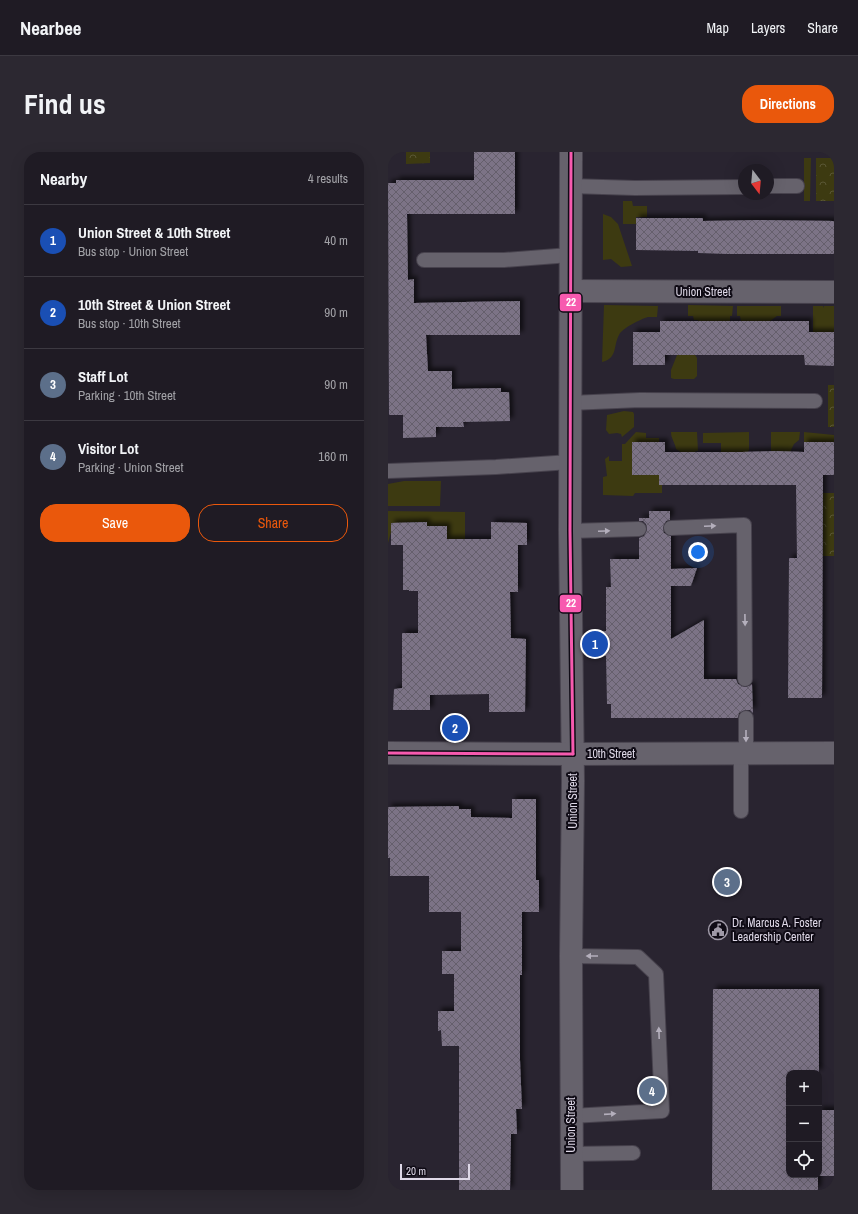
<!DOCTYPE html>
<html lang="en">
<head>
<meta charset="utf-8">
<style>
	:root { --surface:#1f1b24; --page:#2c2831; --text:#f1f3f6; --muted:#a1a1a6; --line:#3c3941; --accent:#ea580c }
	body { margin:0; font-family:"Archivo Narrow",sans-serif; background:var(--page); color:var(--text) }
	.controls { position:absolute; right:12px; bottom:12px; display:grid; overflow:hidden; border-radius:8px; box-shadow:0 4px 16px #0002 }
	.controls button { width:36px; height:36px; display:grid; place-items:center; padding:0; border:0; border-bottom:1px solid var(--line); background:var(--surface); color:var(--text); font:20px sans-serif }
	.compass { position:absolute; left:350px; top:12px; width:36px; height:36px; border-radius:50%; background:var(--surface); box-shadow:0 4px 16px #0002; rotate:164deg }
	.scale { position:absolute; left:12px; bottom:10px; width:70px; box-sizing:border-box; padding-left:4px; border:2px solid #ded8e7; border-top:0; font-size:11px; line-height:14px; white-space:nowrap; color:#ded8e7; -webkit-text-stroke:3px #0f0b15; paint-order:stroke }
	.you { position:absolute; left:310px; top:400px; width:14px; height:14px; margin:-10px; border:3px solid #fff; border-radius:50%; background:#1a73e8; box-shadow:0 0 0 6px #1a73e833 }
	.badge { display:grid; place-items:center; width:26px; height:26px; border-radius:50%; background:var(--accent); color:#fff; font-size:13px; font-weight:700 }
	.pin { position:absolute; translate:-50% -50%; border:2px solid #fff; box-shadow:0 1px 4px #0006 }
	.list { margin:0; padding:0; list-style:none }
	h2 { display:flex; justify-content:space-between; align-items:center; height:52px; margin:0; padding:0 16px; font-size:17px }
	h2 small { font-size:13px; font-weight:400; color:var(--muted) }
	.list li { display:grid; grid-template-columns:26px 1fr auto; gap:12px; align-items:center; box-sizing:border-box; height:72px; padding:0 16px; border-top:1px solid var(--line) }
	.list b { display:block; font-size:15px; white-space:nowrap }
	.list p { margin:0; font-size:13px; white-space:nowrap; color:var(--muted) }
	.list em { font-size:13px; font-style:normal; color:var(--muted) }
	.actions { display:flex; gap:8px; padding:12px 16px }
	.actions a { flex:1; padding:9px 0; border:1px solid var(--accent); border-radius:16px; text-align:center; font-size:14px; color:var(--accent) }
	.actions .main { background:var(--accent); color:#fff }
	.icon { flex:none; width:22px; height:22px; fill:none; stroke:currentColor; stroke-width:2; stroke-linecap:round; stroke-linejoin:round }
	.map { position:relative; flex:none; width:446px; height:1038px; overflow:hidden; border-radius:16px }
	header { display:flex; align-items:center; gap:24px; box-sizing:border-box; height:56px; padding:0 20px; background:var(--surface); border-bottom:1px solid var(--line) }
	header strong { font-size:19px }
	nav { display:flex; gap:22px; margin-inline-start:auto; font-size:14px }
	.intro { display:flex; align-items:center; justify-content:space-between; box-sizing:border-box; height:96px; padding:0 24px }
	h1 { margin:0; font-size:28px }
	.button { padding:10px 18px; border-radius:16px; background:var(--accent); color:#fff; font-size:14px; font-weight:700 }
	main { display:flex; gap:24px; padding:0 24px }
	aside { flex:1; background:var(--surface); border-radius:16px; box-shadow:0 4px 16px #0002 }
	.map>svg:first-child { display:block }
</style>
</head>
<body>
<header>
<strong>Nearbee</strong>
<nav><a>Map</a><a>Layers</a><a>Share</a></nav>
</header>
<div class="intro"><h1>Find us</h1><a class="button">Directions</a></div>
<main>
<aside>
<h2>Nearby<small>4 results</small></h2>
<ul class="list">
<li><span class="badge" style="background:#1a4fb4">1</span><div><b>Union Street &amp; 10th Street</b><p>Bus stop · Union Street</p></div><em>40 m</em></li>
<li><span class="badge" style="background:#1a4fb4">2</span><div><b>10th Street &amp; Union Street</b><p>Bus stop · 10th Street</p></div><em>90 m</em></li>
<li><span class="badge" style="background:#5c6f8a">3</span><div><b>Staff Lot</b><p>Parking · 10th Street</p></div><em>90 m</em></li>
<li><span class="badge" style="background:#5c6f8a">4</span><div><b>Visitor Lot</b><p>Parking · Union Street</p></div><em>160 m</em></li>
</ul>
<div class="actions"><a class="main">Save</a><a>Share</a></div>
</aside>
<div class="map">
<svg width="446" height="1038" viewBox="0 0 446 1038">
	<defs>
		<pattern id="park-crowns" width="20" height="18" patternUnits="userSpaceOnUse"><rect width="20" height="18" fill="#3d3a11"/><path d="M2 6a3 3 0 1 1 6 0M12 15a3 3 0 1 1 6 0" fill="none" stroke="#595634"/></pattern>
		<pattern id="building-cross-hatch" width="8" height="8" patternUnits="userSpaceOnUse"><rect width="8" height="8" fill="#7b7386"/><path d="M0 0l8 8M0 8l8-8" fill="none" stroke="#655f6c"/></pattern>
		<filter id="shadow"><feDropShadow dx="3.5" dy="-3.5" stdDeviation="2" flood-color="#0009"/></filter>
	</defs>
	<rect width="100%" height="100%" fill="#292430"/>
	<g fill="#3d3a11">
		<polygon points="416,6 423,6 422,49 416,49"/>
		<polygon points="235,49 244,49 245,54 259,54 259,65 248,65 248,72 235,72"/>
		<polygon points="215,62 223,65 230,72 244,114 233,115 223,107 215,108"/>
		<path d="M216,153L270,154L269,165C266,165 263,165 260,165C253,167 234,176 231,183C225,194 230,206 214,210Z"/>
		<polygon points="300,153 345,154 344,164 342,164 342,169 310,169 310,168 306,168 305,164 300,164"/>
		<polygon points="349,154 393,154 393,164 389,164 382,169 353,169 352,164 349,164"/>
		<polygon points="425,154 435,154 435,156 436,154 446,154 446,180 425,180"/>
		<polygon points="289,203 307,203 309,206 309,224 306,227 286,227 283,226 283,218"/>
		<polygon points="236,259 245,260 246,262 246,275 234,285 233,282 229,281 221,282 218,278 219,263"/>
		<polygon points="248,280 258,281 258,286 271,286 271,290 244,290 244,323 271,323 271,333 274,333 274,341 247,341 245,344 215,343 215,325 219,324 217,307 221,304 221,309 234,309 234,292 237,292"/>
		<path d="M283,280H309L310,299H307L308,300H293L288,297C287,290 283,287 283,280Z"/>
		<polygon points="361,280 361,298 359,301 333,300 333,291 315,291 315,281"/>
		<polygon points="383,280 412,280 411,288 406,292 402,300 383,299"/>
		<polygon points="416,280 446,283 446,290 416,290"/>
		<polygon points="16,329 53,329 52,354 0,354 0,332"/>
		<polygon points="0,359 77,360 77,389 59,405 59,374 39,374 39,370 3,371 3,380 0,391"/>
	</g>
	<g fill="url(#park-crowns)">
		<polygon points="18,0 42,0 42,11 18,12"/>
		<rect x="428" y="6" width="18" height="43"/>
		<rect x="440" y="233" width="6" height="42"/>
		<rect x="435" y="341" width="11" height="63"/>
	</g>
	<g fill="url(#building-cross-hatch)" filter="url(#shadow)">
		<polygon points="86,0 127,0 127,62 19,62 20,128 26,127 26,151 132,149 132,183 38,183 40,219 64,219 64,237 113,236 113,240 121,240 122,269 75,270 76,275 48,275 48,285 15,286 15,263 1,263 0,31 8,31 8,28 86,28"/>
		<polygon points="248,66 315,66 315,69 371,68 446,69 446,102 339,102 310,101 310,99 248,98"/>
		<polygon points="272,169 421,169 421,180 446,180 446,214 417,213 416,203 277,203 277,213 245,213 245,180 272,180"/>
		<polygon points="244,290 277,290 277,300 354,300 388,299 416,300 416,290 446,290 446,323 435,323 434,546 400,546 401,406 409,406 408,333 271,333 271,323 244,323"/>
		<polygon points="261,359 282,359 282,368 278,369 275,376 276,381 283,384 283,417 309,416 303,434 283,434 283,487 316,468 316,527 348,527 350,532 357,535 361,534 364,532 365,561 362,558 358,558 351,561 350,566 223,566 223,552 219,552 218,504 215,504 215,479 218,479 218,435 223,435 222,407 251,407 251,386 256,384 259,377 258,372 255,369 251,369 251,366 261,366"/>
		<polygon points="39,370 39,374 59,374 59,387 103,387 103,370 139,371 139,393 130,393 130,440 122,440 123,486 138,487 137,560 101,560 101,542 42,543 42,558 5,558 6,537 14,536 14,481 30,481 30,439 21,439 21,438 15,438 15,393 3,393 3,371"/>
		<polygon points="124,647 148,647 148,728 151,728 151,760 134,760 134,823 132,823 132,908 134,957 128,957 129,982 123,982 122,1038 71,1038 71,894 54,894 53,878 50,879 50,859 66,859 66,822 54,822 54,799 73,799 73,760 41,760 41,724 2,724 2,706 0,706 0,655 71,654 71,657 83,657 83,665 124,666"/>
		<polygon points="325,837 431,837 431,921 401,921 401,1023 431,1023 431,958 446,958 446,1024 430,1024 430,1038 324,1038"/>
	</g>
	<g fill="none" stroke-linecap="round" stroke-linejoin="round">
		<g stroke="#47424d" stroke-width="16">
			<g id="lane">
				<polyline points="182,34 247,36 356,35"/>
				<polyline points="380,34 409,34"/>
				<polyline points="36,108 116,108 182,103"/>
				<polyline points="182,251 252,248 427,249"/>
				<polyline points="0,319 108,315 182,310"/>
				<polyline points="283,376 356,373 357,527"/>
				<polyline points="182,379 251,377"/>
				<polyline points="358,602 358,566"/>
				<polyline points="353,659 353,602"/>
				<polyline points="183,804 250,805 268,822 274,959 183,964"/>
				<polyline points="183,1002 245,1001"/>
			</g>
		</g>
		<g stroke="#47424d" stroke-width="24">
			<g id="street">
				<polyline points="183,0 182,379 185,629 183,804 184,1038"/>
				<polyline points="183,139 446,140"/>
				<polyline points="0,601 185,602 446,601"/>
			</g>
		</g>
		<use href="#lane" stroke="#66626c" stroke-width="14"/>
		<use href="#street" stroke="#66626c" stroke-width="22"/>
		<g stroke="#0f0b15" stroke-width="6">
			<g id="bus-1">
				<polyline points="183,0 182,379 185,602"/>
				<polyline points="0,601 185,602"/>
			</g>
		</g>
		<use href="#bus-1" stroke="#f75aaf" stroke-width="3"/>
	</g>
	<defs><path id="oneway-solid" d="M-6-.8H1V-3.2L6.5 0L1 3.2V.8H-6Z"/></defs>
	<g fill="#b4afbc">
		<use href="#oneway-solid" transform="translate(322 374) rotate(-2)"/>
		<use href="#oneway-solid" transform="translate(216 379) rotate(-2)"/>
		<use href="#oneway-solid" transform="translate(357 468) rotate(89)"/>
		<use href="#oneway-solid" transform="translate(358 584) rotate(90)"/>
		<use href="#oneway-solid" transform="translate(204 804) rotate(-180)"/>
		<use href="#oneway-solid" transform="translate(271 881) rotate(-92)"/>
		<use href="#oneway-solid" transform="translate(222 962) rotate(-4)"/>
	</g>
	<defs>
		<g id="civic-ring" transform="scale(1)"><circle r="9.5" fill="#0f0b15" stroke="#9f99a7" stroke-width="1.5"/><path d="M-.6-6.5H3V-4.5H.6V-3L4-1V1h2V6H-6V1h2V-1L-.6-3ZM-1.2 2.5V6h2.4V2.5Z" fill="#9f99a7"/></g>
	</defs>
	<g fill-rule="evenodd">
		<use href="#civic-ring" x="330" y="778"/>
	</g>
	<g text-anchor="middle" stroke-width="4" stroke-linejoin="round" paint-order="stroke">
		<g font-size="12" fill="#ded8e7" stroke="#0f0b15">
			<text x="315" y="144">Union Street</text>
			<text x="223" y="606">10th Street</text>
			<text transform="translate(185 649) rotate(-90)" y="4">Union Street</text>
			<text transform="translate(183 973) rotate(-90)" y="4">Union Street</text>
		</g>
		<g font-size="12" fill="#ded8e7" stroke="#0f0b15" text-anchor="start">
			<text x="344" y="775">Dr. Marcus A. Foster<tspan x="344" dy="14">Leadership Center</tspan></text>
		</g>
	</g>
	<g stroke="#0f0b15" stroke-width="1.5">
		<rect x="171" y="141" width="23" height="19" rx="4" fill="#f75aaf"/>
		<rect x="171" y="442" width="23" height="19" rx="4" fill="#f75aaf"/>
	</g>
	<g font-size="11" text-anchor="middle" font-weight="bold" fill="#fff">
		<text x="183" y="154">22</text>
		<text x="183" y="455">22</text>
	</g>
</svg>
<div class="controls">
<button>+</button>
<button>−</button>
<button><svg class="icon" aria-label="locate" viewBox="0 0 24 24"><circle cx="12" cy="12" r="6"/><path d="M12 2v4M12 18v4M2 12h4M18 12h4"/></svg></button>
</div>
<svg class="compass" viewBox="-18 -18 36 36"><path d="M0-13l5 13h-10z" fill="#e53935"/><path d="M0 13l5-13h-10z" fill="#a1a1a6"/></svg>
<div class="scale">20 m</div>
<div class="you"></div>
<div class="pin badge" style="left:207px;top:492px;background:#1a4fb4">1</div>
<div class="pin badge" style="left:67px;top:576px;background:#1a4fb4">2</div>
<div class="pin badge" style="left:339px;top:730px;background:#5c6f8a">3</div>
<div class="pin badge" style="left:264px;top:939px;background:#5c6f8a">4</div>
</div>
</main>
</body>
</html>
